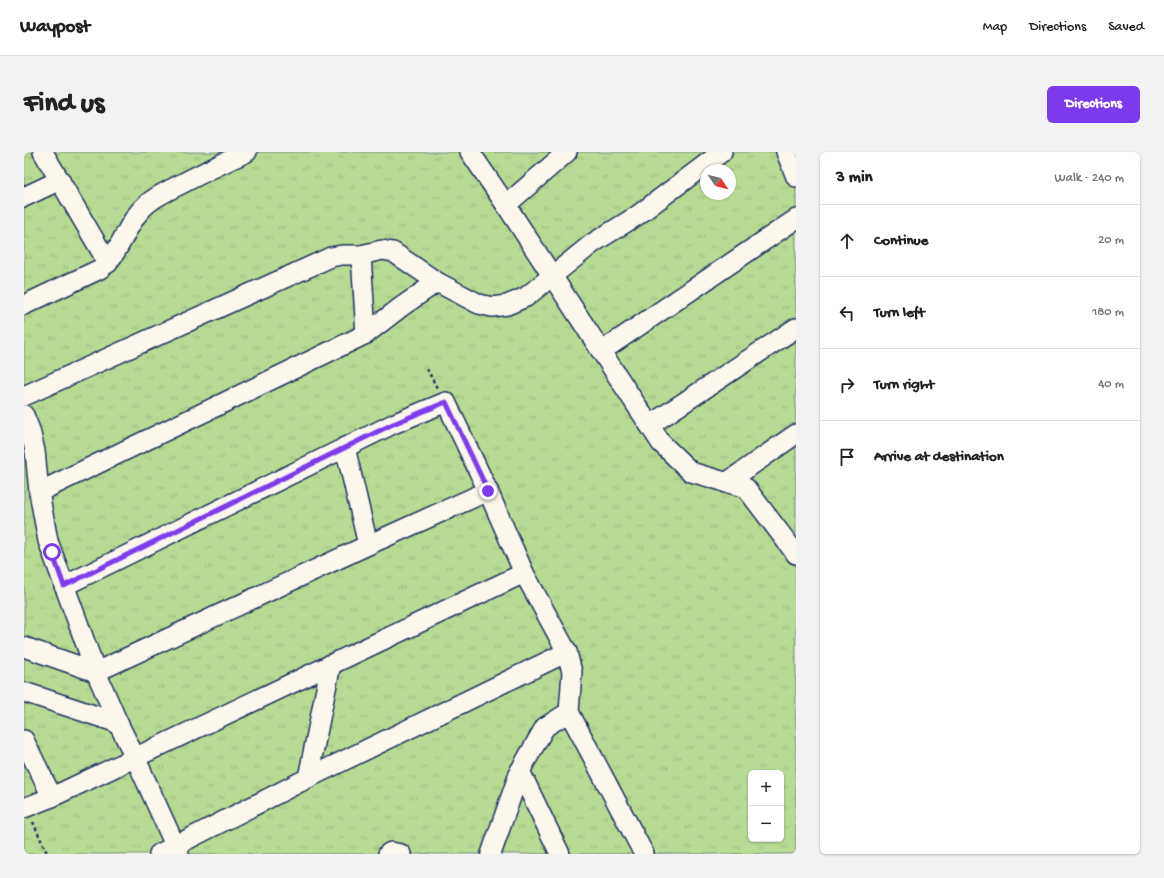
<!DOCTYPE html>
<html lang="en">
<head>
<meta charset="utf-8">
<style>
	:root { --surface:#fff; --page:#f2f2f2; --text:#222; --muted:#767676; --line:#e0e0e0; --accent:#7c3aed }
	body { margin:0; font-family:"Gochi Hand",sans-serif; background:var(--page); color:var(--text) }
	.controls { position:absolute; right:12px; bottom:12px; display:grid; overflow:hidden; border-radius:6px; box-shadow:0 1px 3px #0004 }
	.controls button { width:36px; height:36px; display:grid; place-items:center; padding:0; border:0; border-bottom:1px solid var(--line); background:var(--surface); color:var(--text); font:20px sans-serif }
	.compass { position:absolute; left:676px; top:12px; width:36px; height:36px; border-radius:50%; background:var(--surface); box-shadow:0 1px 3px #0004; rotate:125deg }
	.stop { position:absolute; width:12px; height:12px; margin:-9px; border:3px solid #7c3aed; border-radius:50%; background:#fff }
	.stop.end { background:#7c3aed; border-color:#fff; box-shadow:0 1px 4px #0008 }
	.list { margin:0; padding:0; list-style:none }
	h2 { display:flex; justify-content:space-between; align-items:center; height:52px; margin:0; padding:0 16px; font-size:17px }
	h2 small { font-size:13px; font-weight:400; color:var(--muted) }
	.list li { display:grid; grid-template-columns:26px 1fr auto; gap:12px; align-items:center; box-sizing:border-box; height:72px; padding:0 16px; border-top:1px solid var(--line) }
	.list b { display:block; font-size:15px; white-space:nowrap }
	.list em { font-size:13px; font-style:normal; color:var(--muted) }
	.icon { flex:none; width:22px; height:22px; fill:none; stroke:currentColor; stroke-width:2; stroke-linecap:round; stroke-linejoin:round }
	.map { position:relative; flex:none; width:772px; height:702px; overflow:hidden; border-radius:6px }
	header { display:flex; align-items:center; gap:24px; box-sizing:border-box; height:56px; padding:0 20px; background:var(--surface); border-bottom:1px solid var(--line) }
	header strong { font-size:19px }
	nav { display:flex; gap:22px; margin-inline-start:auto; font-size:14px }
	.intro { display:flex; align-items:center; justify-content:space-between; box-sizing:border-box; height:96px; padding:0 24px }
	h1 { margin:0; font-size:28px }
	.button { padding:10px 18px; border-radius:6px; background:var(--accent); color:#fff; font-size:14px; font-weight:700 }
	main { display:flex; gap:24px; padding:0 24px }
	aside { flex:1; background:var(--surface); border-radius:6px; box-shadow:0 1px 3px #0004 }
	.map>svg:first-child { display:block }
</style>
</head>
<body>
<header>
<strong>Waypost</strong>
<nav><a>Map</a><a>Directions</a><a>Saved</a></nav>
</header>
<div class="intro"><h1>Find us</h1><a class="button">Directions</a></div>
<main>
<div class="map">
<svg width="772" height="702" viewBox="0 0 772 702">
	<defs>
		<pattern id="grass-tufts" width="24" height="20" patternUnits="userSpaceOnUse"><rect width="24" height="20" fill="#b8da94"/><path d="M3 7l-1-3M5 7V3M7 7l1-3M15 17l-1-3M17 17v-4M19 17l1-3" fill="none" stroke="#9ebb82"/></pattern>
	</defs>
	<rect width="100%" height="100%" fill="#fbf7ec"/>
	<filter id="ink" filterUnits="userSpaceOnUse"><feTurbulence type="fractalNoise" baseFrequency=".025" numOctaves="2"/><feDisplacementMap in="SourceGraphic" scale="8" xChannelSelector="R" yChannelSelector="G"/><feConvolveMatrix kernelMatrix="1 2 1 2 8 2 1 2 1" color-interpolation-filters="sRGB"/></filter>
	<g filter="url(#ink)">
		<path fill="url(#grass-tufts)" stroke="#6a8479" fill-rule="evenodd" d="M0,0H772V702H0ZM682,18H706V42H682ZM727,621H757V687H727Z"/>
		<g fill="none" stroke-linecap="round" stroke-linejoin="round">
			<g stroke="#1b2f5e" stroke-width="22">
				<g id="minor">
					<polyline points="19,0 84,111"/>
					<polyline points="446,0 482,53 637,291 667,320 722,336 772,402"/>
					<polyline points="762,0 772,25"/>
					<polyline points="0,45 36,28"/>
					<polyline points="482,53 543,0"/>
					<path d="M0,153L76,117C96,102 100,77 116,59C127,46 144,39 159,31C180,20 201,10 223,0"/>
					<polyline points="342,182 337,103 358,98 369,100 413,130 455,152 468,155 483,153 502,145 569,91 614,63 698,0"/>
					<polyline points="578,199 772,67"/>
					<polyline points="0,244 307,105 318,103 337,103"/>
					<polyline points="0,263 6,278 11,299 15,340 24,389 72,520 94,571 111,605 155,702"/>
					<polyline points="626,273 772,176"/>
					<polyline points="321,295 344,393"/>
					<polyline points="702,331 772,282"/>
					<polyline points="15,340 342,182 377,155 413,130"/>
					<polyline points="40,434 369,272 422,250 464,339 500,421 543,500 548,520 545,560 521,575 496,619 467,702"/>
					<polyline points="0,495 72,520 344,393 464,339"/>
					<polyline points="0,540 94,571"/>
					<polyline points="545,560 620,702"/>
					<polyline points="0,588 28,645"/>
					<polyline points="496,619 536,702"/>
					<polyline points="284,626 307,512"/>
					<polyline points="0,656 28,645 500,421"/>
					<polyline points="135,702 284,626 543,500"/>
					<polyline points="364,702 367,700 377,702"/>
				</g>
			</g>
			<g stroke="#1b2f5e" stroke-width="2.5" stroke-dasharray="3 3" stroke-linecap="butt">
				<polyline points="403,217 413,236"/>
				<polyline points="9,670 22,699 25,702"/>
			</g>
			<use href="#minor" stroke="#fbf7ec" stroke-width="19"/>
		</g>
	</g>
	<g fill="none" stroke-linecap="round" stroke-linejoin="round" filter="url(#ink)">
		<polyline stroke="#7c3aed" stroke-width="5" points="28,400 40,434 369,272 422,250 464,339"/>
	</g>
</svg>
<div class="controls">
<button>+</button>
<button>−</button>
</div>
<svg class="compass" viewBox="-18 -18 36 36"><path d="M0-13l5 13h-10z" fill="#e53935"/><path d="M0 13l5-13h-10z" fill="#767676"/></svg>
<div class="stop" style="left:28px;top:400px"></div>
<div class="stop end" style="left:464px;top:339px"></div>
</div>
<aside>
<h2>3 min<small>Walk · 240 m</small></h2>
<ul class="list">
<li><svg class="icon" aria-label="ahead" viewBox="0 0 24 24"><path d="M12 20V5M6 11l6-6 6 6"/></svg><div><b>Continue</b></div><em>20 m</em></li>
<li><svg class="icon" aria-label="left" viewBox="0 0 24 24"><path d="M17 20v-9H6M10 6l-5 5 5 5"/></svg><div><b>Turn left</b></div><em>180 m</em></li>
<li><svg class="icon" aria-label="right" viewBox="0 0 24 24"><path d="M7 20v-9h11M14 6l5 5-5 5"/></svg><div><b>Turn right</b></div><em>40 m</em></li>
<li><svg class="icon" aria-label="arrive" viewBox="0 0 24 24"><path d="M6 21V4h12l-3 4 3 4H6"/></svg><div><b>Arrive at destination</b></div></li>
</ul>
</aside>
</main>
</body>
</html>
